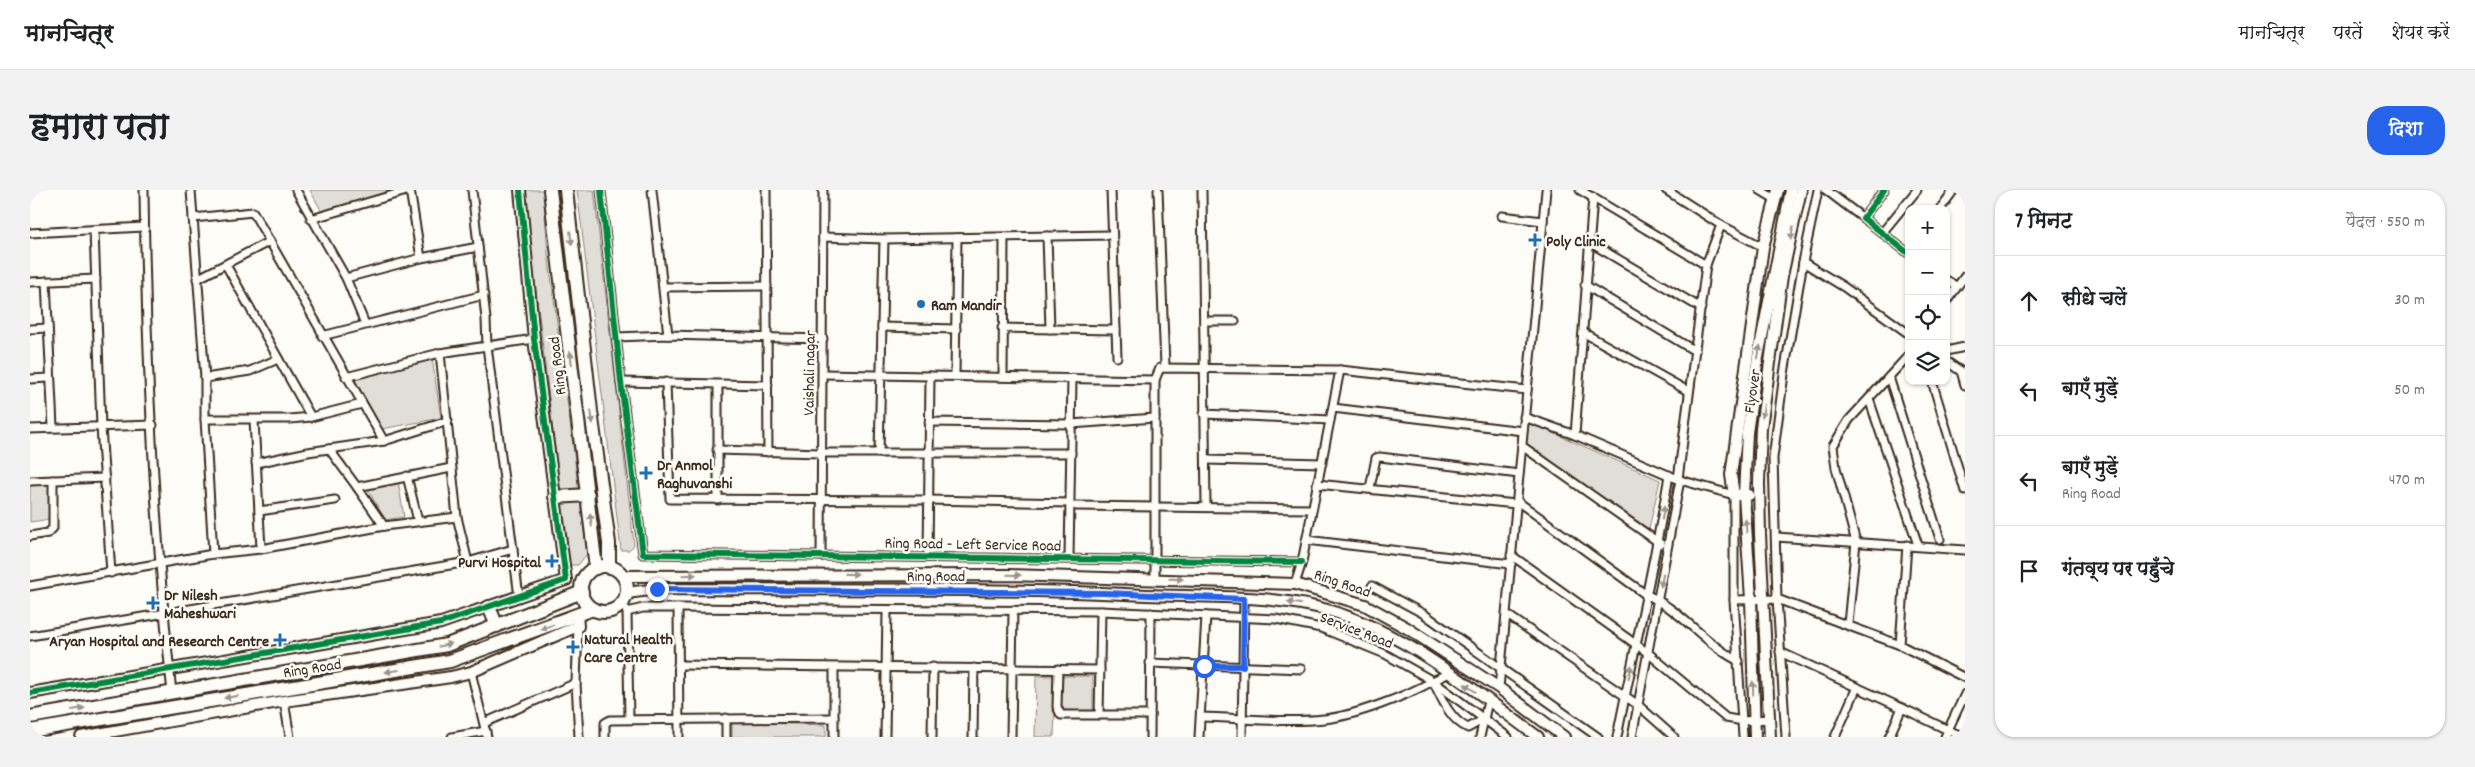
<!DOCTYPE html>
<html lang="hi">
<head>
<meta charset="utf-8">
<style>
	:root { --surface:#fff; --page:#f2f2f2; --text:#202124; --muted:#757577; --line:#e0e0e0; --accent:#2563eb }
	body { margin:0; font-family:Dekko,"Playpen Sans Deva",sans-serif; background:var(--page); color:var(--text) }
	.controls { position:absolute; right:15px; top:15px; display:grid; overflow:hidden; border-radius:10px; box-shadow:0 1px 4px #0004 }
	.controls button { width:45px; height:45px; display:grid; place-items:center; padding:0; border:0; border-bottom:1px solid var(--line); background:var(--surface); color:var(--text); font:25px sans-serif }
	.stop { position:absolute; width:15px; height:15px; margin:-11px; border:4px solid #2563eb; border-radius:50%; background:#fff }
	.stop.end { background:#2563eb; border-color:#fff; box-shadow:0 1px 5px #0008 }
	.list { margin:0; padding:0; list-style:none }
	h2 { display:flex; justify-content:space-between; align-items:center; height:65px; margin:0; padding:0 20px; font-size:21px }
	h2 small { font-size:16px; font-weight:400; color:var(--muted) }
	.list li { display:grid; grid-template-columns:32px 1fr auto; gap:15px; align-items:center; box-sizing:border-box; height:90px; padding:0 20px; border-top:1px solid var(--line) }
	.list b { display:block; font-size:19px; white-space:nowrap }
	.list p { margin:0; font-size:16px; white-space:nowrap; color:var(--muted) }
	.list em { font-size:16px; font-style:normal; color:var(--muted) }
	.icon { flex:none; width:28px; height:28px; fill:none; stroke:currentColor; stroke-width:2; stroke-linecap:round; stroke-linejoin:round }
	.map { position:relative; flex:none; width:1935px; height:547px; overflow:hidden; border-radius:20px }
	header { display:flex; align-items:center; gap:30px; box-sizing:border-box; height:70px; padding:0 25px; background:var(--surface); border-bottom:1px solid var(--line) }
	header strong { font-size:24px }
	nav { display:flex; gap:28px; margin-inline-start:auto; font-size:18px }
	.intro { display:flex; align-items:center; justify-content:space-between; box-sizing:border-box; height:120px; padding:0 30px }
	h1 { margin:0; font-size:35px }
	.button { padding:12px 22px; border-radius:20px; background:var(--accent); color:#fff; font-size:18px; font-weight:700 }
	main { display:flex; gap:30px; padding:0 30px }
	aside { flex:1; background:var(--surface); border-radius:20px; box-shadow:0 1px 4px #0004 }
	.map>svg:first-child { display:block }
</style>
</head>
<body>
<header>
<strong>मानचित्र</strong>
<nav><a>मानचित्र</a><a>परतें</a><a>शेयर करें</a></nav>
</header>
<div class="intro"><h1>हमारा पता</h1><a class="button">दिशा</a></div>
<main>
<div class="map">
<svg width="1935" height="547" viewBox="0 0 1935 547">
	<rect width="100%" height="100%" fill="#fdfcf7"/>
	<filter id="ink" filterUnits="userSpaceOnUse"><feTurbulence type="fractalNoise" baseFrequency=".02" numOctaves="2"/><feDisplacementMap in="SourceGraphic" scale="10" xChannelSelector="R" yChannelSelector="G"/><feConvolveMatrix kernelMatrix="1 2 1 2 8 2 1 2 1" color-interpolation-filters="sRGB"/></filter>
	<g filter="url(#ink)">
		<g fill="#e1ded7" stroke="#8e847a">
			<polygon points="280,0 368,0 292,22"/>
			<polygon points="494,0 513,0 518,63 557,364 548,375 539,375"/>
			<polygon points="547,0 564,0 604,355 599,360 591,360"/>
			<polygon points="402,168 411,228 352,239 323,186"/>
			<polygon points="1499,232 1630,290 1619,339 1494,252"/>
			<polygon points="368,290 374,327 355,330 336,296"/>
			<polygon points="19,292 21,329 0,332 0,293"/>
			<polygon points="1006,486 1063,486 1063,521 1025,520 1024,547 1005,547"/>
			<polygon points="702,532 796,535 796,547 702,547"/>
		</g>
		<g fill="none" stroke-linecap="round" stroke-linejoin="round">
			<g stroke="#3b2a1e" stroke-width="11">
				<g id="street">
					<path d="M114,0C116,167 124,337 142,503"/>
					<polyline points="161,0 175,188 175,229 183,364"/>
					<polyline points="266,0 316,88 335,134"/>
					<polyline points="380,0 391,68"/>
					<polyline points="442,0 456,129 457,156 489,407"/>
					<polyline points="571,0 591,192 613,364 1272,372"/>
					<polyline points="622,0 638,145"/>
					<polyline points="736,0 738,262"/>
					<polyline points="1081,0 1087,167"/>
					<polyline points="1128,0 1135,176"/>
					<polyline points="1172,0 1176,316"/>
					<polyline points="1550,0 1676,75"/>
					<polyline points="1636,0 1691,35 1733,57"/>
					<polyline points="1730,0 1745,9"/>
					<polyline points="1796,0 1833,28"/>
					<polyline points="1854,0 1833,28 1878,63"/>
					<polyline points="1910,19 1924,0"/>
					<polyline points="1472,26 1513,31"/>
					<polyline points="163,28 223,22 354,251"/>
					<polyline points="281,29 380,0"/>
					<polyline points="64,40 71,237 81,383"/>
					<polyline points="0,43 114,37"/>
					<polyline points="1852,43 1887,0"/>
					<polyline points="1017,46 1020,139"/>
					<polyline points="793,47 854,49 1082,45"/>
					<polyline points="1559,52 1671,118"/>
					<polyline points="1773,72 1814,97 1879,144"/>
					<polyline points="196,75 281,227"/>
					<polyline points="316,88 391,68 448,57"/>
					<polyline points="167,89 240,51"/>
					<polyline points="1916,90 1926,96"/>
					<polyline points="16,91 23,237"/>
					<polyline points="0,92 66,89"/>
					<polyline points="1555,95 1665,161"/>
					<polyline points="634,97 737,96"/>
					<polyline points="1916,112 1935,86"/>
					<polyline points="1174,131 1205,131"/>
					<polyline points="852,137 926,139"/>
					<polyline points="972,138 1086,140"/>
					<polyline points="0,139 18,138"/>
					<polyline points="1554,143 1658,201"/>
					<polyline points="292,146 454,105"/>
					<polyline points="587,147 638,145 793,149"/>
					<polyline points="1916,161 1935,157"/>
					<polyline points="410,163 427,327 438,372"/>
					<polyline points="1916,171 1935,184"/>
					<polyline points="1931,181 1935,195"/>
					<polyline points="793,184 1125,190"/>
					<polyline points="925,186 927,48"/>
					<polyline points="316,187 410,163 504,149"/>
					<polyline points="973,187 974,47"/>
					<polyline points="1859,187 1910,349"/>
					<polyline points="175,188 220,181 248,169"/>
					<polyline points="0,189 19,188"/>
					<polyline points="1902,191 1935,301"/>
					<polyline points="591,192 738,195"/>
					<polyline points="636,192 640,309 898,310 1040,313"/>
					<polyline points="1839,209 1888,355"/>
					<polyline points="1303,218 1493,241"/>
					<polyline points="1174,224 1300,230"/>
					<polyline points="1494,227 1545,245 1650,290 1704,305 1704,410 1713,547"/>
					<polyline points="175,229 260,229 281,227 332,214"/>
					<polyline points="224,230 231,359"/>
					<polyline points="899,232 1041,234 1125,228"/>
					<polyline points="0,239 123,235"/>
					<polyline points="1545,245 1563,7"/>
					<polyline points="1492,256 1631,354"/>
					<polyline points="299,259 327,297"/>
					<polyline points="687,260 791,263 1041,263"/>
					<polyline points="849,263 854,49"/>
					<polyline points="1176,270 1292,273"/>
					<polyline points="226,273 278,262 354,251 418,231"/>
					<polyline points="377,286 388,331"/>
					<polyline points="1648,289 1676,75 1691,35"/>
					<polyline points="0,291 75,288"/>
					<polyline points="1287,294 1486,314"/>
					<polyline points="1340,298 1346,268 1350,267 1489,284"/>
					<polyline points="688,310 688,195"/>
					<path d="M1487,311L1615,404C1651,419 1674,454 1709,471"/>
					<polyline points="1046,316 1282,319"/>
					<polyline points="229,321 305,310"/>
					<polyline points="354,336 327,297 421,278"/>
					<polyline points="0,346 18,343 23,338 23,290"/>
					<polyline points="1746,347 1935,360"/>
					<polyline points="1276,350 1481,374"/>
					<polyline points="1481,365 1618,463 1696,528 1713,531 1738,529"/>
					<polyline points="791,366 793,0"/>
					<polyline points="898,367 900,186"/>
					<polyline points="1039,368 1042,188"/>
					<polyline points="1125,389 1125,190 1130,178 1310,180 1497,200"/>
					<polyline points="1265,394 1272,372 1310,180"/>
					<polyline points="0,396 183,364 231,359 354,336 427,327"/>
					<polyline points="1342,396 1394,424 1568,547"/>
					<polyline points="1704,410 1747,409 1870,455 1935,488"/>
					<polyline points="593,413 597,422 613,418 648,418 1071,421 1246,429 1291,438 1355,464 1403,491 1419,483"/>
					<polyline points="648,418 649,547"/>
					<polyline points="597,422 599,529"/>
					<polyline points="1476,424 1608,515 1644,547"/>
					<polyline points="1818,434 1826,352 1806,278 1803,256 1819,230 1879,165"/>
					<polyline points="548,436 546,493 549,547"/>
					<polyline points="0,446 438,372 483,359"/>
					<polyline points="1870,455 1877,355"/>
					<polyline points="1750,462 1872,518 1859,547"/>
					<polyline points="1120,473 1271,479"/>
					<polyline points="648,475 1070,480"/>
					<polyline points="1028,479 1027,517 1031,525 1120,525"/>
					<polyline points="441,482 457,547"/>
					<path d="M1404,493C1412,509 1420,530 1438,538L1454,529"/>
					<polyline points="1469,498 1516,0"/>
					<polyline points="254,511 260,547"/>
					<polyline points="1872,518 1918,540 1915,547"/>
					<polyline points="1069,525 1071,421"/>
					<path d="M1171,527C1211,528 1255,533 1294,529C1325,526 1376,506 1403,491L1478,547"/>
					<polyline points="696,528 696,547"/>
					<polyline points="454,533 546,493"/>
					<polyline points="422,547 456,541"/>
					<polyline points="575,547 575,533 580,530 804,528"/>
					<polyline points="804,547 804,478"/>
					<polyline points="855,547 857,421"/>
					<polyline points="902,547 903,477"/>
					<polyline points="943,547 944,478"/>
					<polyline points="981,547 983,420"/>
					<polyline points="1120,547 1121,423"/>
					<polyline points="1169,547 1176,426"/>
					<polyline points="1212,547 1214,409"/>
					<polyline points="1450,547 1458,511"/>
					<path d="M1587,547C1604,460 1625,373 1639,285"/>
					<polyline points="1602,547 1650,290"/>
					<polyline points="1756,547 1747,409 1743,268 1754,184 1773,72 1788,0"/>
					<polyline points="1805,547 1827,497"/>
					<polyline points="1934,547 1918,540 1935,504"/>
				</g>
			</g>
			<g stroke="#3b2a1e" stroke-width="14">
				<g id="secondary">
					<polyline points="1719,305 1704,305 1701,285 1733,57 1748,0"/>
					<polyline points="592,386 979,385 1265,394 1335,415 1377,438 1469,498 1534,547"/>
					<path d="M597,403L627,399C790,400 953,397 1116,405C1170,407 1235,405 1286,417C1368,436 1442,499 1508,547"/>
					<polyline points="0,503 411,433 536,390 504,149 490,0"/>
					<polyline points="51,547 254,511 421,487 441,482 548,436 547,425"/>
					<polyline points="1725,547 1721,409 1714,305 1717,243 1728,167 1761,0"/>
					<polyline points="1740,547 1730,344 1729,293 1731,238 1752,86 1771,0"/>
				</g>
			</g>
			<g stroke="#3b2a1e" stroke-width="16">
				<g id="highway">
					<polyline points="520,0 566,378"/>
					<polyline points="536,0 561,221 579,353 579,377"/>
					<polyline points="525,307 558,305"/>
					<circle cx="574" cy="399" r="23"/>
					<polyline points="459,417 467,436"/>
					<polyline points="0,527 417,455 552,402"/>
					<polyline points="0,541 420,471 563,419"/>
				</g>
			</g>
			<use href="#street" stroke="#fdfcf7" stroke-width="7"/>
			<use href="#secondary" stroke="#fdfcf7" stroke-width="10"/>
			<use href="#highway" stroke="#fdfcf7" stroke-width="12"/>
			<g stroke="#fdfcf7" stroke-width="9">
				<g id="cycleway">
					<polyline points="571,0 591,192 613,364 1272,372"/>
					<polyline points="1854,0 1833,28 1878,63"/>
					<polyline points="0,503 411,433 536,390 504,149 490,0"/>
				</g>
			</g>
			<use href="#cycleway" stroke="#00873e" stroke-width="6"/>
		</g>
		<defs><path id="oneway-solid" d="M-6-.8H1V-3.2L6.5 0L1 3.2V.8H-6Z" transform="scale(1.25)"/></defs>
		<g fill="#9c938a">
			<use href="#oneway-solid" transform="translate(1762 43) rotate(100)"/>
			<use href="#oneway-solid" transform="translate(541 48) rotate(83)"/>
			<use href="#oneway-solid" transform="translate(1729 162) rotate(-80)"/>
			<use href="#oneway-solid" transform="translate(541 168) rotate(-97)"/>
			<use href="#oneway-solid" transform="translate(1733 221) rotate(98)"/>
			<use href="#oneway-solid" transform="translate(562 227) rotate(82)"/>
			<use href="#oneway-solid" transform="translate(1633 323) rotate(-81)"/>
			<use href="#oneway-solid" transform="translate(561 330) rotate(-97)"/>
			<use href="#oneway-solid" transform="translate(1716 336) rotate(-94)"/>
			<use href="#oneway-solid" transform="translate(821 384)"/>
			<use href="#oneway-solid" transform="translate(659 385) rotate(-1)"/>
			<use href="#oneway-solid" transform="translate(984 385) rotate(1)"/>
			<use href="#oneway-solid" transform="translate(1146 389) rotate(2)"/>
			<use href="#oneway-solid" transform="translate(1632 390) rotate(100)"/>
			<use href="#oneway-solid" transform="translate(1264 413) rotate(-171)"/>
			<use href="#oneway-solid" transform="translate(517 437) rotate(159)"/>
			<use href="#oneway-solid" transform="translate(415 455) rotate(-14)"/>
			<use href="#oneway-solid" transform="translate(362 481) rotate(172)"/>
			<use href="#oneway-solid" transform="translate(1600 482) rotate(-78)"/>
			<use href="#oneway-solid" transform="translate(1440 498) rotate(-145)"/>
			<use href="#oneway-solid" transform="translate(1723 498) rotate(-92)"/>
			<use href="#oneway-solid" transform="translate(201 507) rotate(171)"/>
			<use href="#oneway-solid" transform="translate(48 519) rotate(-9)"/>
		</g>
	</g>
	<g fill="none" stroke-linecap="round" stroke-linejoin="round" filter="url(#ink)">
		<polyline stroke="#2563eb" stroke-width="6" points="627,399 1075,403 1214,409 1213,476 1174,476"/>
	</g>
	<g fill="#1f6fb2" stroke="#fdfcf7" stroke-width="2">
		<path d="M1502.5 42.5h5v5h5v5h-5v5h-5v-5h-5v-5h5z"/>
		<circle cx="891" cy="114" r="5"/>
		<path d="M613.5 275.5h5v5h5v5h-5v5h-5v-5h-5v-5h5z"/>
		<path d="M519.5 363.5h5v5h5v5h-5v5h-5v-5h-5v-5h5z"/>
		<path d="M120.5 405.5h5v5h5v5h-5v5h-5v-5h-5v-5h5z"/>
		<path d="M247.5 442.5h5v5h5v5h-5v5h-5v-5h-5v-5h5z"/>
		<path d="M540.5 449.5h5v5h5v5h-5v5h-5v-5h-5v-5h5z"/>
	</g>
	<g text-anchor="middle" stroke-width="5" stroke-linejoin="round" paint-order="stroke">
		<g font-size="16" font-weight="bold" fill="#3b2a1e" stroke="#fdfcf7" text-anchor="start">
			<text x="1516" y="56">Poly Clinic</text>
			<text x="901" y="120">Ram Mandir</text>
			<text x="627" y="280">Dr Anmol<tspan x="627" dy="18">Raghuvanshi</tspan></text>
			<text x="511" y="377" text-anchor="end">Purvi Hospital</text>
			<text x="134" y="410">Dr Nilesh<tspan x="134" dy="18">Maheshwari</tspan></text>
			<text x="554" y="454">Natural Health<tspan x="554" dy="18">Care Centre</tspan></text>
			<text x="239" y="456" text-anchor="end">Aryan Hospital and Research Centre</text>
		</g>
		<g font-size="16" fill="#3b2a1e" stroke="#fdfcf7">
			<text transform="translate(526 176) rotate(-97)" y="6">Ring Road</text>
			<text transform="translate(778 183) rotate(-89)" y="6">Vaishali nagar</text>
			<text transform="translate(1721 201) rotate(-82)" y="6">Flyover</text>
			<text transform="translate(943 353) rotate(1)" y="6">Ring Road - Left Service Road</text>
			<text x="906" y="391">Ring Road</text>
			<text transform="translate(1313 392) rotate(19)" y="6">Ring Road</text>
			<text transform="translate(1327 439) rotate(21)" y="6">Service Road</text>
			<text transform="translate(282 477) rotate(-9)" y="6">Ring Road</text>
		</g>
	</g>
</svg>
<div class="controls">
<button>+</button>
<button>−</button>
<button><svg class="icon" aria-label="locate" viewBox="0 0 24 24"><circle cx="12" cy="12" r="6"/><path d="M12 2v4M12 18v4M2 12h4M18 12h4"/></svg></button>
<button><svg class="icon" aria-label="layers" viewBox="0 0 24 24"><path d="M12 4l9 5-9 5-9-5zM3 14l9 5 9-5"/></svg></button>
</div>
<div class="stop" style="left:1174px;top:476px"></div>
<div class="stop end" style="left:627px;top:399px"></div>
</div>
<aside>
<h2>7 मिनट<small>पैदल · 550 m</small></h2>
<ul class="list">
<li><svg class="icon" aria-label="ahead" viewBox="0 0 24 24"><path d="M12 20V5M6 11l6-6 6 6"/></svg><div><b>सीधे चलें</b></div><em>30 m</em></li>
<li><svg class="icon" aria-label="left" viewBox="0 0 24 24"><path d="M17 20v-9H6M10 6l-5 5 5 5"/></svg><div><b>बाएँ मुड़ें</b></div><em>50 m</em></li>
<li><svg class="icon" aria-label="left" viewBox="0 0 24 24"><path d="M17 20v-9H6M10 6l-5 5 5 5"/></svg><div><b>बाएँ मुड़ें</b><p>Ring Road</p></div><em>470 m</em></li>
<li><svg class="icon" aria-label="arrive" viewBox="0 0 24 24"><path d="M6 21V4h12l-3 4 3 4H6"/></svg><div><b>गंतव्य पर पहुँचे</b></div></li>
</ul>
</aside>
</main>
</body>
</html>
